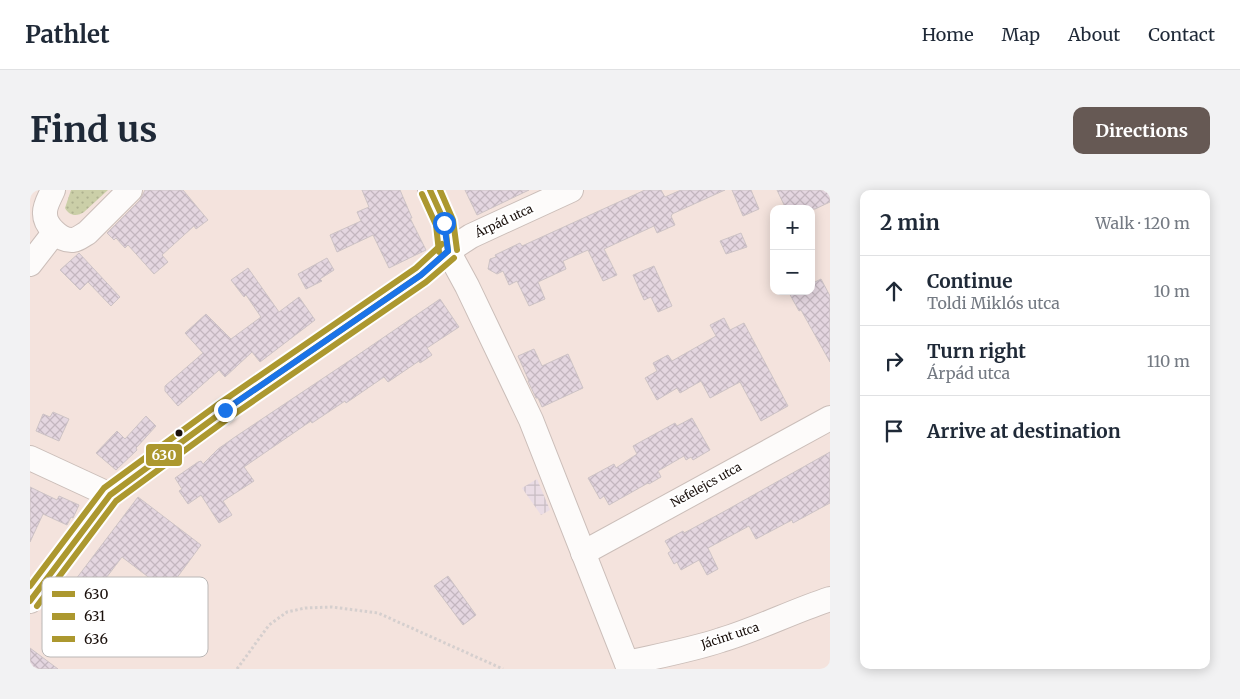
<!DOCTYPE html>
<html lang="en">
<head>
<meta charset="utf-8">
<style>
	:root { --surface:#fff; --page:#f2f2f3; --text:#1f2937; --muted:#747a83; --line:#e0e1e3; --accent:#665954 }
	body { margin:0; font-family:Merriweather,serif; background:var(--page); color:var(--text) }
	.controls { position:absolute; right:15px; top:15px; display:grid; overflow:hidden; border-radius:10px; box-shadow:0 2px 12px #0003 }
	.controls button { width:45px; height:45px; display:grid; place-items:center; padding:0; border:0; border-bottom:1px solid var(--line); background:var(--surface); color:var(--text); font:25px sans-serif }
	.stop { position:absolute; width:15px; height:15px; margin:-11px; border:4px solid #1a73e8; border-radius:50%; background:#fff }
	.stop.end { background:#1a73e8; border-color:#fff; box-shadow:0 1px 5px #0008 }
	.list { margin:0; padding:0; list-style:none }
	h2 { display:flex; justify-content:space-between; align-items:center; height:65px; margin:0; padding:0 20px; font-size:21px }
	h2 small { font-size:16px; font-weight:400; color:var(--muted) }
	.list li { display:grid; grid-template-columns:32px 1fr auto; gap:15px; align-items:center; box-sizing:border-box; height:70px; padding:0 20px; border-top:1px solid var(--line) }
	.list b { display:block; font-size:19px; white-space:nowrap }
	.list p { margin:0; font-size:16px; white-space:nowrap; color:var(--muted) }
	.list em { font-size:16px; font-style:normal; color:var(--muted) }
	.icon { flex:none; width:28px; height:28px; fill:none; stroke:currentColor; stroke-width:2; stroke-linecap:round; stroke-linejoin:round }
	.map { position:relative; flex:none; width:800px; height:479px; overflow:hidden; border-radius:10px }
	header { display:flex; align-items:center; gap:30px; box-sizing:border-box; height:70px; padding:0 25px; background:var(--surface); border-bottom:1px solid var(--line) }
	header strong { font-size:24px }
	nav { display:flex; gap:28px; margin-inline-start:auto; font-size:18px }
	.intro { display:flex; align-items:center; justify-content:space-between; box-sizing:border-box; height:120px; padding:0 30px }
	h1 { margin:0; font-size:35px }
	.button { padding:12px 22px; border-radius:10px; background:var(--accent); color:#fff; font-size:18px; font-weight:700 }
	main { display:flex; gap:30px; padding:0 30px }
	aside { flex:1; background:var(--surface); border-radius:10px; box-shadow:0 2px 12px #0003 }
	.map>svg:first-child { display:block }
</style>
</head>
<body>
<header>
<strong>Pathlet</strong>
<nav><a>Home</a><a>Map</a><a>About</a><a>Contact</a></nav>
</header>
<div class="intro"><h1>Find us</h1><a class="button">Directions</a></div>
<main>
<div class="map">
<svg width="800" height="479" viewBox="0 0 800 479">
	<defs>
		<pattern id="industrial-grid" width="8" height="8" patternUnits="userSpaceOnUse" patternTransform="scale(1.25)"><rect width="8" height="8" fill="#eadce5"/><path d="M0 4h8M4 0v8" fill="none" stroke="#c8bcc3"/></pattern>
		<pattern id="park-dots" width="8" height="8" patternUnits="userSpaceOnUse" patternTransform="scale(1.25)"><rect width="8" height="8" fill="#cbcfa8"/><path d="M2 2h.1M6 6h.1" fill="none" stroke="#aeb18f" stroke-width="1.8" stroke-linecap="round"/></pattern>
		<pattern id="building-cross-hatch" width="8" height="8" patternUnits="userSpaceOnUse" patternTransform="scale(1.25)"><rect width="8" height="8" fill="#e4d6e0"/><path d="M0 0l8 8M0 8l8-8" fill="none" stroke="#c3b6bf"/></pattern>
	</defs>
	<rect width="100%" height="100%" fill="#f4e3dd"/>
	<polygon fill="url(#industrial-grid)" points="507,289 520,320 511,325 492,298"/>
	<path fill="url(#park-dots)" d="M41,0H78L54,22C47,27 39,26 35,18Z"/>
	<g fill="url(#building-cross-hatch)" stroke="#cdc3c5">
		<polygon points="115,0 153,0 178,30 166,39 164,36 132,65 138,72 124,84 98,55 95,58 86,48 84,50 77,43 110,10"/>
		<polygon points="332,0 370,0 382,28 380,28 396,60 359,78 343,45 307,62 300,45 331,31 327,22 339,17"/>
		<polygon points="435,0 499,0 447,25"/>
		<polygon points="615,0 631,0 635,7 651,0 695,0 642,24 642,25 641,26 645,35 627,43 624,36 574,59 587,85 573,91 558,60 533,71 536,79 508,92 515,109 499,116 487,91 479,95 473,81 467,84 458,79 460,69 466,67 465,65 490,53 492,56"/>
		<polygon points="702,0 721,0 729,19 713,26"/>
		<polygon points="747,0 800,0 800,12 785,19 756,19"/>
		<polygon points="711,43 717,57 696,64 690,51"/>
		<polygon points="49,63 90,107 81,116 58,92 50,100 30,80"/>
		<polygon points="297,68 304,80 290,89 292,91 276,99 268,84"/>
		<polygon points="624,76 642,116 628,122 621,107 614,110 603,85"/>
		<polygon points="218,78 249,122 269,107 285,130 230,172 222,162 195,187 189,180 148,216 135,201 135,196 173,163 155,143 176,124 201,149 231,127 216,105 214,107 201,90"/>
		<polygon points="791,89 800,106 800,172 771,120 769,121 758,101 781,101 781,94"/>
		<polygon points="410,109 429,137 397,158 402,165 390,173 389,171 358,192 354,187 316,213 315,211 282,233 281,231 214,277 224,291 193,311 202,325 189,333 171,305 158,314 149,301 152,299 145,288 168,272 171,271 173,274 188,259 205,247 319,171"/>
		<polygon points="694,128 700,140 714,133 758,216 731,231 710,192 680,208 671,191 650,203 647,198 627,210 615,188 627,181 623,173 638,165 642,171 686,146 680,135"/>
		<polygon points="504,159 512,176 538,164 553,198 512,217 508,208 506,208 498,191 499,191 488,166"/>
		<polygon points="23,222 39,229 29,251 6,241 13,224 20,227"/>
		<polygon points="116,226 126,236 106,258 107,260 86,280 66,263 87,241 95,249"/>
		<polygon points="662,228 680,260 663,270 661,267 656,270 654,266 628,281 631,287 619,294 618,293 579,315 574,306 570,309 558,288 584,274 586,278 607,264 603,256 645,233 647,236"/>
		<polygon points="800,262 800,313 763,333 762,330 726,349 719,336 678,358 688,379 677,385 669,370 651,380 647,372 644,374 638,363 641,361 635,351 653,341 654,343 695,321"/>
		<polygon points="0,297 27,310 29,306 49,315 43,328 41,327 37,335 13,324 0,352"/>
		<polygon points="108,307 171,355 146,389 166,404 152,423 146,418 143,423 130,414 138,402 92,367 73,392 78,395 68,409 60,404 43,426 56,435 45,449 31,439 26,445 12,434"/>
		<polygon points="418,386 446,425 433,435 404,396"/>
		<polygon points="0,458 28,479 0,479"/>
	</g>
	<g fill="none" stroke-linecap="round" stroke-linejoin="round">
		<g stroke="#cbbeb9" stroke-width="26">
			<g id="minor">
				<path d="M23,0C20,7 15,15 15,22C14,35 30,51 43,50C49,49 53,45 57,43L100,0"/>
				<polyline points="400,0 415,33 418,61 437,96 501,230 599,479"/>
				<polyline points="0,74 24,43"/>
				<polyline points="0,268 80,305"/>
				<polyline points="553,363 800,228"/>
				<polyline points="0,411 80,305 195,220 391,85 418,61 441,46 541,0"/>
				<path d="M597,473C628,466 661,460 691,450C728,439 763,421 800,409"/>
			</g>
		</g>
		<polyline stroke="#d5cfce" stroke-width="3" stroke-dasharray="2.5 2.5" stroke-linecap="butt" points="207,479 239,435 257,422 275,418 302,417 348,423 473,479"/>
		<use href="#minor" stroke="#fdfbfa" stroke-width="24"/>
		<g stroke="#fff" stroke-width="10">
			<g id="bus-1">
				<polyline points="400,0 415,33 418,61"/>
				<polyline points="0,411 80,305 195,220 391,85 418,61"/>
			</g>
		</g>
		<g stroke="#fff" stroke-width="10">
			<g id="bus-2">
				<polyline points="392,4 406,35 409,62"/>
				<polyline points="7,416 86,311 200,227 396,92 424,68"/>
			</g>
		</g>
		<g stroke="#fff" stroke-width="10">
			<g id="bus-3">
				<polyline points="410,0 423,30 427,60"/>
				<polyline points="0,396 74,298 190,213 386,78 412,54"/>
			</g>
		</g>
		<use href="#bus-1" stroke="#ac982f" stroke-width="6"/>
		<use href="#bus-2" stroke="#ac982f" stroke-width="6"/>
		<use href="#bus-3" stroke="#ac982f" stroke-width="6"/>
	</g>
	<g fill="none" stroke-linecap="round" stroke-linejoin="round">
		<polyline stroke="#1a73e8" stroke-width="6" points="195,220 391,85 418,61 414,33"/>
	</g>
	<circle fill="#190f0b" stroke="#fff" stroke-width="2" cx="149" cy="243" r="4.5"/>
	<g text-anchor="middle" stroke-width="4" stroke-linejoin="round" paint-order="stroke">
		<g font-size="12" fill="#190f0b" stroke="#fff">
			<text transform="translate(474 31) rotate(-25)" y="4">Árpád utca</text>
			<text transform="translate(676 295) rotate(-29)" y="4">Nefelejcs utca</text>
			<text transform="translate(700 446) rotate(-18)" y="4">Jácint utca</text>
		</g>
	</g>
	<rect x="12" y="387" width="166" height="80" rx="8" fill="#fff" stroke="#bab7b6" stroke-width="1"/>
	<rect x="22" y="401" width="23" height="6" fill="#ac982f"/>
	<rect x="22" y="423" width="23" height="7" fill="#ac982f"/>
	<rect x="22" y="446" width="23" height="6" fill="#ac982f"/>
	<g font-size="14" fill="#190f0b">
		<text x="54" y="409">630</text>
		<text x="54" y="431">631</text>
		<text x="54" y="454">636</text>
	</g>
	<rect stroke="#fff" stroke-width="2" x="115" y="253" width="38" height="24" rx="5" fill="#ac982f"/>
	<g font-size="14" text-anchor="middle" font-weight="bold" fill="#fff">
		<text x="134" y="270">630</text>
	</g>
</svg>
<div class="controls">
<button>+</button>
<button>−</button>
</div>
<div class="stop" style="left:414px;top:33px"></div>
<div class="stop end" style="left:195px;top:220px"></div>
</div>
<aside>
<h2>2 min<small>Walk · 120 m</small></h2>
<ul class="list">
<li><svg class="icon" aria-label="ahead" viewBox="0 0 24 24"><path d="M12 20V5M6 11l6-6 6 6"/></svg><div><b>Continue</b><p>Toldi Miklós utca</p></div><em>10 m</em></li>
<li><svg class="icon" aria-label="right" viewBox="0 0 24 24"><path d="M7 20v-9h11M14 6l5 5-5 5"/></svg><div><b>Turn right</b><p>Árpád utca</p></div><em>110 m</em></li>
<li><svg class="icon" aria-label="arrive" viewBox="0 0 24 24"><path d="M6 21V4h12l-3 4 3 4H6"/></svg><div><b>Arrive at destination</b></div></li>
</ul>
</aside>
</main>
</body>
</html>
